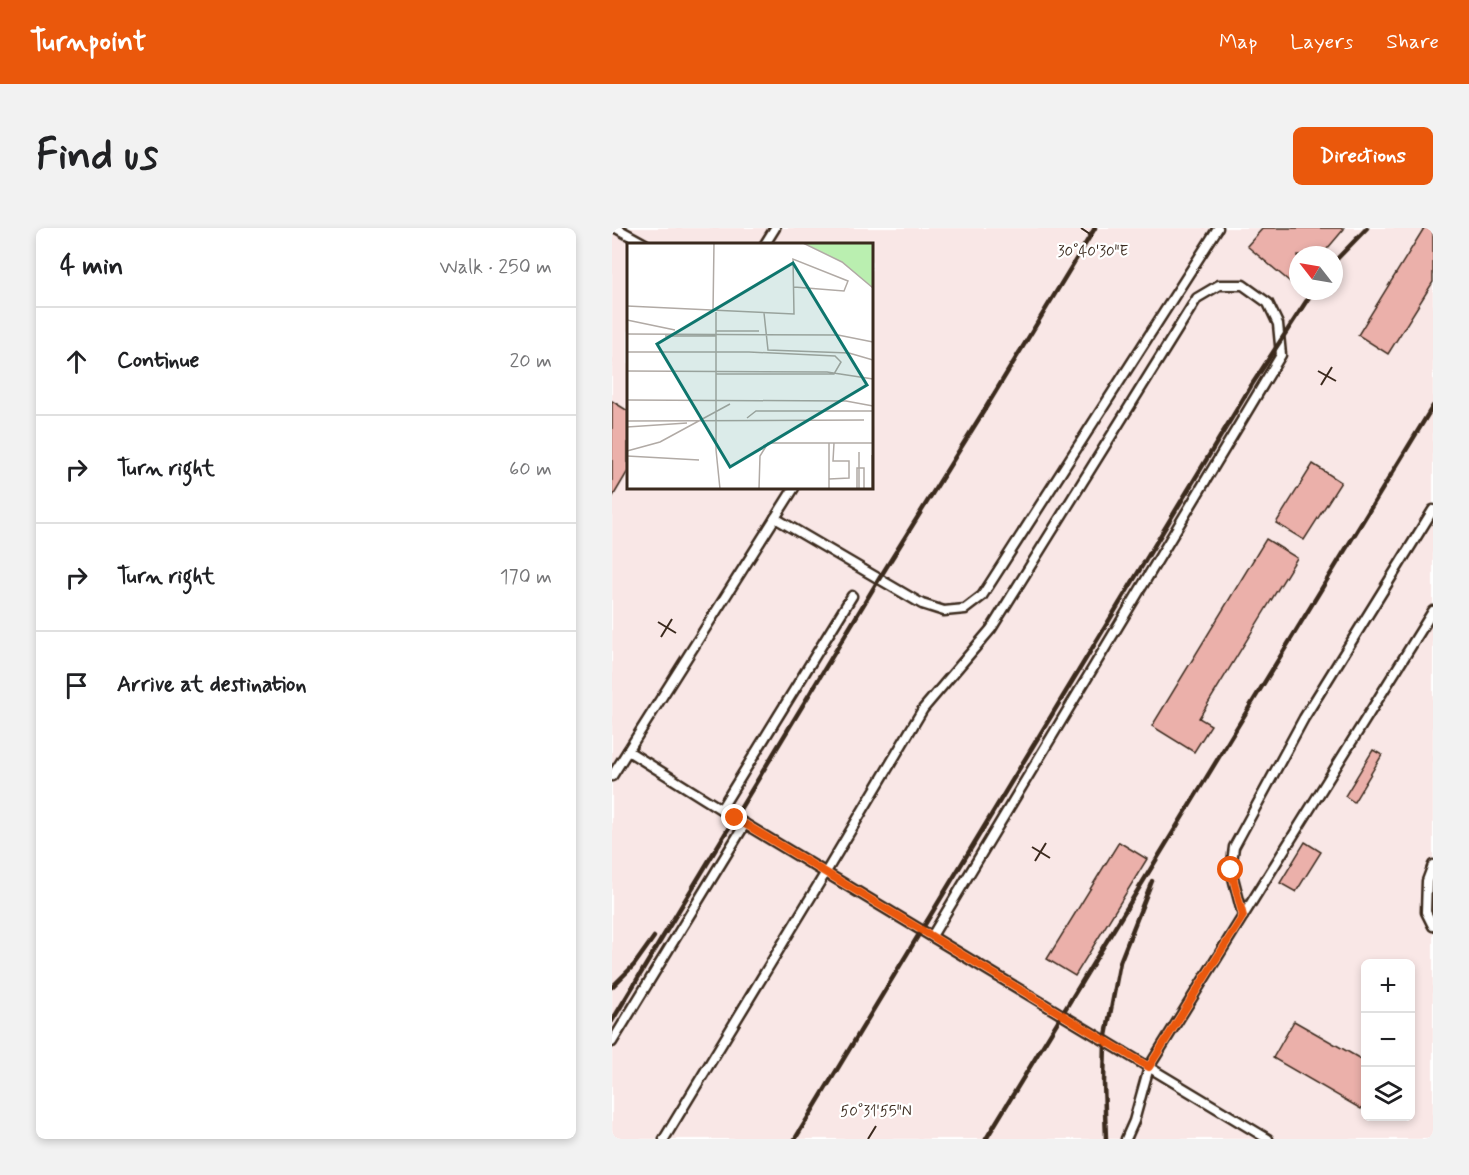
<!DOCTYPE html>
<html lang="en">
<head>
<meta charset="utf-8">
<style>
	:root { --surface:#fff; --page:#f2f2f2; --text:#202124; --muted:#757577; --line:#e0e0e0; --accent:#ea580c }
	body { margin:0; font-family:Mynerve,sans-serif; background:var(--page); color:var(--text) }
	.controls { position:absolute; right:18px; bottom:18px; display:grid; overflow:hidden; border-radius:9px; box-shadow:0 3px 9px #0003 }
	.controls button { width:54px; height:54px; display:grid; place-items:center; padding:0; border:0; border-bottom:2px solid var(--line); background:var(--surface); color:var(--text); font:30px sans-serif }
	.compass { position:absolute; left:677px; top:18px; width:54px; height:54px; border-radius:50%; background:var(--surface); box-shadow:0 3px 9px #0003; rotate:301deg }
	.stop { position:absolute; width:18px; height:18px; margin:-14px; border:4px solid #ea580c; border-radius:50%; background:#fff }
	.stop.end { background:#ea580c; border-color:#fff; box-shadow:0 2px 6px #0008 }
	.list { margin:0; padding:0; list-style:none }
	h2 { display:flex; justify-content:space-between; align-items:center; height:78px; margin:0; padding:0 24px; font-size:26px }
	h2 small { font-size:20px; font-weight:400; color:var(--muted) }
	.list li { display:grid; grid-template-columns:39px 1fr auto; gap:18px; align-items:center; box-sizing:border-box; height:108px; padding:0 24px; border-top:2px solid var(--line) }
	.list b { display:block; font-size:22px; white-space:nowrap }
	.list em { font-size:20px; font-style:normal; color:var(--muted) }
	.icon { flex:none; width:33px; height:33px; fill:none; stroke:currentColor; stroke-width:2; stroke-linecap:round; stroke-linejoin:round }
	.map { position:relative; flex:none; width:821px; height:911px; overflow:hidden; border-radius:9px }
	header { display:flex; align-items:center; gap:36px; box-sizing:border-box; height:84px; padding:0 30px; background:var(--accent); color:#fff }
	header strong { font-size:28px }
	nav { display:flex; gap:33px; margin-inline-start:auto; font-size:21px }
	.intro { display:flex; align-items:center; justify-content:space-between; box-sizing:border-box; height:144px; padding:0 36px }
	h1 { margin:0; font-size:42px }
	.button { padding:15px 27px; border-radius:9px; background:var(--accent); color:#fff; font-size:21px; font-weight:700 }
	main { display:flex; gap:36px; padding:0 36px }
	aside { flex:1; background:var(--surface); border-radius:9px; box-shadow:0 3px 9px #0003 }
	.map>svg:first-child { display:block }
</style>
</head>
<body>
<header>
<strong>Turnpoint</strong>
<nav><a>Map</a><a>Layers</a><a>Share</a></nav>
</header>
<div class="intro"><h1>Find us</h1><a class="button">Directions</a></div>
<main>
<aside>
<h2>4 min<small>Walk · 250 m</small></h2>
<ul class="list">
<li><svg class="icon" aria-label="ahead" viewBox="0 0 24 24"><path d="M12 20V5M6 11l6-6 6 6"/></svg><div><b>Continue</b></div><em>20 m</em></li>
<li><svg class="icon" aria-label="right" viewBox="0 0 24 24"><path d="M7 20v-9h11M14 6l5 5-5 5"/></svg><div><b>Turn right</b></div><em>60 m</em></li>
<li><svg class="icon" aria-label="right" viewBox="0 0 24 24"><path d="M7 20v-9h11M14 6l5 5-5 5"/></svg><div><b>Turn right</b></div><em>170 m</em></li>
<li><svg class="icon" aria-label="arrive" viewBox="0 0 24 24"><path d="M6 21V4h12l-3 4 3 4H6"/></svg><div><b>Arrive at destination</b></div></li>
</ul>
</aside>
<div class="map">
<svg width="821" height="911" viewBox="0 0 821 911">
	<rect width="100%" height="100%" fill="#fff"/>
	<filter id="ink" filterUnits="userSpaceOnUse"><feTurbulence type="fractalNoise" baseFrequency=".0167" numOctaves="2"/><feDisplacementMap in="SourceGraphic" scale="12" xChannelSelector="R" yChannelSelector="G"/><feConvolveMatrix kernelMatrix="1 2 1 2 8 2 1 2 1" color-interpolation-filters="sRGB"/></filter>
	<g filter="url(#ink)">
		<path fill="#f9e7e6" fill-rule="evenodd" d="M0,0H821V911H0ZM16,16H260V260H16ZM686,27H722V63H686ZM754,736H798V888H754Z"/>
		<g fill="#ebb0aa" stroke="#3b2a1e" stroke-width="1.5">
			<polygon points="651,0 732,0 732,1 710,27 686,27 686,55 683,58 635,18"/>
			<polygon points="812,0 821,0 821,54 776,126 746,107"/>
			<polygon points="0,173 16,183 16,243 0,270"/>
			<polygon points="701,236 729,254 692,312 664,295"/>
			<polygon points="654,311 685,330 587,490 599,497 582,524 540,498"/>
			<polygon points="761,522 770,527 742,574 733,568"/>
			<polygon points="507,614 535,631 463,748 435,731"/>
			<polygon points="693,614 709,624 684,664 668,655"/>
			<polygon points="682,793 754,834 754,873 749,881 661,830"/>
		</g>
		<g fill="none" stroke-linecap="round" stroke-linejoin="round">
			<g stroke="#3b2a1e" stroke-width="13">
				<g id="service">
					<polyline points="4,0 33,16"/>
					<polyline points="153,16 163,0"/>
					<polyline points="163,290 310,376 332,383 353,381 370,368 606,0"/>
					<polyline points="16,523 123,590 656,911"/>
					<polyline points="0,548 182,260"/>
					<polyline points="109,581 240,368"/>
					<polyline points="821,637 815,653 814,684 821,698"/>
					<polyline points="631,688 619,642 622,619 692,490 821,282"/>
					<polyline points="0,814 133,596"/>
					<polyline points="52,911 214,644 311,481 379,401 585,70 607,57 631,57 656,75 666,96 669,127 320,708"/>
					<polyline points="514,911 522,893 537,839 821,383"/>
				</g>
			</g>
			<use href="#service" stroke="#fff" stroke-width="8"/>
			<g stroke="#3b2a1e" stroke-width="4.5">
				<polyline points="722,34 755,0"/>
				<polyline points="0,759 22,737 42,709"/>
				<polyline points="0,793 267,351 373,181 483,0"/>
				<polyline points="183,911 639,158 701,63"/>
				<polyline points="374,911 821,178"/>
				<polyline points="494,911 492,855 493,813 508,734 540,653"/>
			</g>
		</g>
	</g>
	<g fill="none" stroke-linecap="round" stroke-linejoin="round" filter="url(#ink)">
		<polyline stroke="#ea580c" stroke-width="8" points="123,590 537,839 631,688 619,642"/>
	</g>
	<path fill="none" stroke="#3b2a1e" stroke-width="2" d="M469,0L481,8M706,143L724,153M709,157L720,139M46,394L64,405M49,409L60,391M420,619L438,630M423,633L434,615M256,911L264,898"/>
	<g transform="translate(15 15)">
		<rect width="246" height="246" fill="#fff"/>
		<path d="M177,0H246V45L215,19Z" fill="#baefb0"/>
		<path fill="none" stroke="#b1aaa5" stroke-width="1.5" d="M176,0L215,19L246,45M0,63L167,71L166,16L221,38L217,48L167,44M86,69L87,0M89,69V207L93,246M137,70L141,107L222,110L246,117M0,77L48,87M89,88H132M0,91L211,92L246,99M38,93H89M0,109H122L208,113L214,119L207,131H89M0,128L200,129L246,136M0,157L219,158L246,163M120,175L129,168H246M0,178L237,177M0,184L60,180M202,200V246M0,208L33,199L103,161M0,213L72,217M202,236L222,235V218H206L207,200M132,246L133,213L141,200H246M230,246V225H237V246M232,246V209M245,246V212"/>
		<path fill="#0f766e" fill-opacity="0.15" stroke="#0f766e" stroke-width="3" d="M166,20L240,142L103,224L30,101Z"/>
		<rect width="246" height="246" fill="none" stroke="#3b2a1e" stroke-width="3"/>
	</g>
	<g font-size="15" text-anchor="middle" fill="#3b2a1e" stroke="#fff" stroke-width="4.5" stroke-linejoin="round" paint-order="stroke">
		<text x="481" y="28">30°40'30"E</text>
		<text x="264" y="888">50°31'55"N</text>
	</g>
</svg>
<div class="controls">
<button>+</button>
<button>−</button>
<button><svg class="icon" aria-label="layers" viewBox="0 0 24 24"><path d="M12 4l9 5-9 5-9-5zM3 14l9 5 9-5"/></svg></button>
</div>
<svg class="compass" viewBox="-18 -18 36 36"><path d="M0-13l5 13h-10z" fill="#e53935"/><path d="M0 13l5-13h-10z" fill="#757577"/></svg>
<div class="stop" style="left:619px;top:642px"></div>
<div class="stop end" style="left:123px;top:590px"></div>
</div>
</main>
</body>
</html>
